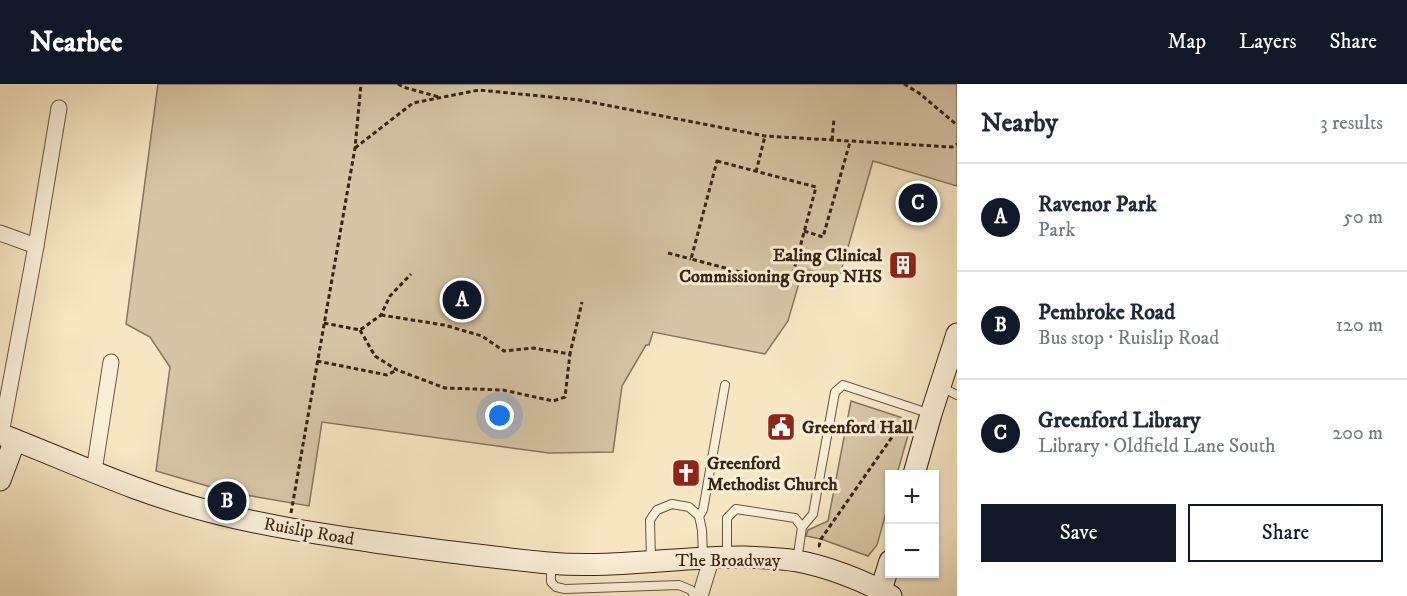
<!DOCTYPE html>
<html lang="en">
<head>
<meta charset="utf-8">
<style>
	:root { --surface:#fff; --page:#f2f2f3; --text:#1f2937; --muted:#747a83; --line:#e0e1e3; --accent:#111827 }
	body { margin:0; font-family:"IM FELL DW Pica",serif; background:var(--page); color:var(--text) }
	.controls { position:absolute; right:18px; bottom:18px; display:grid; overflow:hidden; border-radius:0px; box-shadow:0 2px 4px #0004 }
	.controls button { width:54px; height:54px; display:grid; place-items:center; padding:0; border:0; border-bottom:2px solid var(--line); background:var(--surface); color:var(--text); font:30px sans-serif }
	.you { position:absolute; left:500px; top:332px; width:21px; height:21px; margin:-15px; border:4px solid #fff; border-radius:50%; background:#1a73e8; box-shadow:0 0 0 9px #1a73e833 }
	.badge { display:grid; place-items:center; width:39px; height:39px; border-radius:50%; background:var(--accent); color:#fff; font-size:20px; font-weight:700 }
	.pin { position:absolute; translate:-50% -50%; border:3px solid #fff; box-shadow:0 2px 6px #0006 }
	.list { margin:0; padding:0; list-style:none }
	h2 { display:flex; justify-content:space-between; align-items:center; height:78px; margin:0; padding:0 24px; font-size:26px }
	h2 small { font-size:20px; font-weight:400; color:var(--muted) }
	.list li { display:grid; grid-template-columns:39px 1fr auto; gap:18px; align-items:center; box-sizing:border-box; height:108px; padding:0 24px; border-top:2px solid var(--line) }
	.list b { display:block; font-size:22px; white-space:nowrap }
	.list p { margin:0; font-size:20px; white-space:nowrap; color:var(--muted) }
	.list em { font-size:20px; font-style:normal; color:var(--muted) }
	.actions { display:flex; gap:12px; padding:18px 24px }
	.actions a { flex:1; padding:14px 0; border:2px solid var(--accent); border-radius:0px; text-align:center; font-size:21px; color:var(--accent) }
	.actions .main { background:var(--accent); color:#fff }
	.map { position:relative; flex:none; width:957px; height:512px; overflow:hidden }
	header { display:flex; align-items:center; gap:36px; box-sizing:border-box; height:84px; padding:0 30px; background:var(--accent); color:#fff }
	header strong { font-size:28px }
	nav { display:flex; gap:33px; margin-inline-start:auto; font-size:21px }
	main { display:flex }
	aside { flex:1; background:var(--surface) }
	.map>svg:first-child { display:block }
</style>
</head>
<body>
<header>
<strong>Nearbee</strong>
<nav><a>Map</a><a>Layers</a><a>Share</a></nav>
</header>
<main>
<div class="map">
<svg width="957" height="512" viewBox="0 0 957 512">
	<rect width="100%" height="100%" fill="#f6e6c2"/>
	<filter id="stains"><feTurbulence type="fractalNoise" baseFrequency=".00333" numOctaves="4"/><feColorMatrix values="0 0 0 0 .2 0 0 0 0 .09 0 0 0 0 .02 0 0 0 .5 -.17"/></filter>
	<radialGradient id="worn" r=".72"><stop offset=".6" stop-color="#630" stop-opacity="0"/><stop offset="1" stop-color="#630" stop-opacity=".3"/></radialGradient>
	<g fill="#d6c5a5" stroke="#87745e" stroke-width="1.5">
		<polygon points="158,0 957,0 957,102 873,77 839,194 803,185 788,237 765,270 653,248 649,261 646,261 622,302 613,368 549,369 322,338 309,422 228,408 156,387 170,283 150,253 126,240"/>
		<polygon points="851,317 912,337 897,390 890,390 889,418 877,461 868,472 821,455 806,452 808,446 828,437"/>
	</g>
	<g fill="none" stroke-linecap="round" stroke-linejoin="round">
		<g stroke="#685441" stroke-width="10">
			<g id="lane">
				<polyline points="941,303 957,311"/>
				<polyline points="699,432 703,426 725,301"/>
				<polyline points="802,443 813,430 835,308 843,301 931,330"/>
				<polyline points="727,471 727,434 736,425 795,434 802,443 797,477"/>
				<polyline points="651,476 650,436 657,426 672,420 689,423 699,432 702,446 703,473"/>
				<polyline points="551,482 551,498 556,503 565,505 679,501 691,506 694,512"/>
			</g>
		</g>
		<g stroke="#685441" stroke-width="17">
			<g id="street">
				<polyline points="0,149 36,162"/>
				<polyline points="1,350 36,162 59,24"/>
				<polyline points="94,387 111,278"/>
				<polyline points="700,512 712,473"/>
			</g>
		</g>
		<g stroke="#382316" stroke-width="23">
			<g id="secondary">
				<path d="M0,350C70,377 139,410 212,428C265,442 320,450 375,458C432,466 490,473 548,479C615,485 680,472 746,473C763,474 780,474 797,477C826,482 865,497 891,512"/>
				<polyline points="914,390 931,330 957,250"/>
				<polyline points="0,396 15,356"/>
				<polyline points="881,506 890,477"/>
			</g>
		</g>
		<g stroke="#382316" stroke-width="3" stroke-dasharray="4.5 3" stroke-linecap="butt">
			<polyline points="398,0 403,3 439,13"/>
			<polyline points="904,0 919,9 957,41"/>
			<polyline points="832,56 834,35"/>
			<polyline points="355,64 413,19 479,6 580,16 765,52 952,63 957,60"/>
			<polygon points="717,77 816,103 790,201 691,175"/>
			<polyline points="756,88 765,52"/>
			<polyline points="804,147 823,153 850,58"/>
			<polyline points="668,169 691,175"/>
			<polyline points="381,231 444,241 482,252 504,267 533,264 570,270 582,218"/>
			<polyline points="324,239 360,246 381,231 390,212 411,190"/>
			<polyline points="360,246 375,272 397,286 445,304 503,306 553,317 565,313 570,270"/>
			<polyline points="317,277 387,291 397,286"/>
			<polyline points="291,429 355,64 361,0"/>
			<polyline points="818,462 819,462 821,455 906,333"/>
		</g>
		<use href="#lane" stroke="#f9efd7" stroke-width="8"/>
		<use href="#street" stroke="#f9efd7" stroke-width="15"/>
		<use href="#secondary" stroke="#f9efd7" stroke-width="21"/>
	</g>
	<defs>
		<g id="building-square" transform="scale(1.5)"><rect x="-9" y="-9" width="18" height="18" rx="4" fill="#8f2418" stroke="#f9efd7"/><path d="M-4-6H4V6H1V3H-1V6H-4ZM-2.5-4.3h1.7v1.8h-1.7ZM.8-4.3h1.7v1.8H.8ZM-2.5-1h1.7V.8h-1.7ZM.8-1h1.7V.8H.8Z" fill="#fff"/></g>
		<g id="civic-square" transform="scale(1.5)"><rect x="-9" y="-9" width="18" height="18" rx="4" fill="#8f2418" stroke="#f9efd7"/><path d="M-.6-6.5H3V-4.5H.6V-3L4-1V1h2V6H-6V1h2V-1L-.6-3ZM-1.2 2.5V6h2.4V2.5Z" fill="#fff"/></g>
		<g id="church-square" transform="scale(1.5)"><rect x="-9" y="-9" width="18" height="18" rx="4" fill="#8f2418" stroke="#f9efd7"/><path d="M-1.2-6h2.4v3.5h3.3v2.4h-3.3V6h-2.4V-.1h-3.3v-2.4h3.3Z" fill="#fff"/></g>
	</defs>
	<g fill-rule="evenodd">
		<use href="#building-square" x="903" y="181"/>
		<use href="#civic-square" x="781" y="343"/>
		<use href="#church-square" x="686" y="389"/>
	</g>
	<g text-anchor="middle" stroke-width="6" stroke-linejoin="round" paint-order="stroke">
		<g font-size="18" font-weight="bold" fill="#382316" stroke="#f9efd7" text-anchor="start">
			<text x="882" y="177" text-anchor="end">Ealing Clinical<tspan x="882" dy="21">Commissioning Group NHS</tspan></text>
			<text x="802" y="349">Greenford Hall</text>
			<text x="707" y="385">Greenford<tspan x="707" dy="21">Methodist Church</tspan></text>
		</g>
		<g font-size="18" fill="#382316" stroke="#f9efd7">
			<text transform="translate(309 447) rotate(10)" y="6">Ruislip Road</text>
			<text x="728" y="482">The Broadway</text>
		</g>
	</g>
	<rect width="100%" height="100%" filter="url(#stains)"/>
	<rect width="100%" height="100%" fill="url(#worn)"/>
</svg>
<div class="controls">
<button>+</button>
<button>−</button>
</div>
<div class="you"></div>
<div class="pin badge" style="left:462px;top:216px">A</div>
<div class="pin badge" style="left:227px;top:417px">B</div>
<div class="pin badge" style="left:918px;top:119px">C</div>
</div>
<aside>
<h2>Nearby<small>3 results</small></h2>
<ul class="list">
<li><span class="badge">A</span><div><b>Ravenor Park</b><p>Park</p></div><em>50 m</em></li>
<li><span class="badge">B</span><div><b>Pembroke Road</b><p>Bus stop · Ruislip Road</p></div><em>120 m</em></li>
<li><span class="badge">C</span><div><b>Greenford Library</b><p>Library · Oldfield Lane South</p></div><em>200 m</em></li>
</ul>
<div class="actions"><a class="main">Save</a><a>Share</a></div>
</aside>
</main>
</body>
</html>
